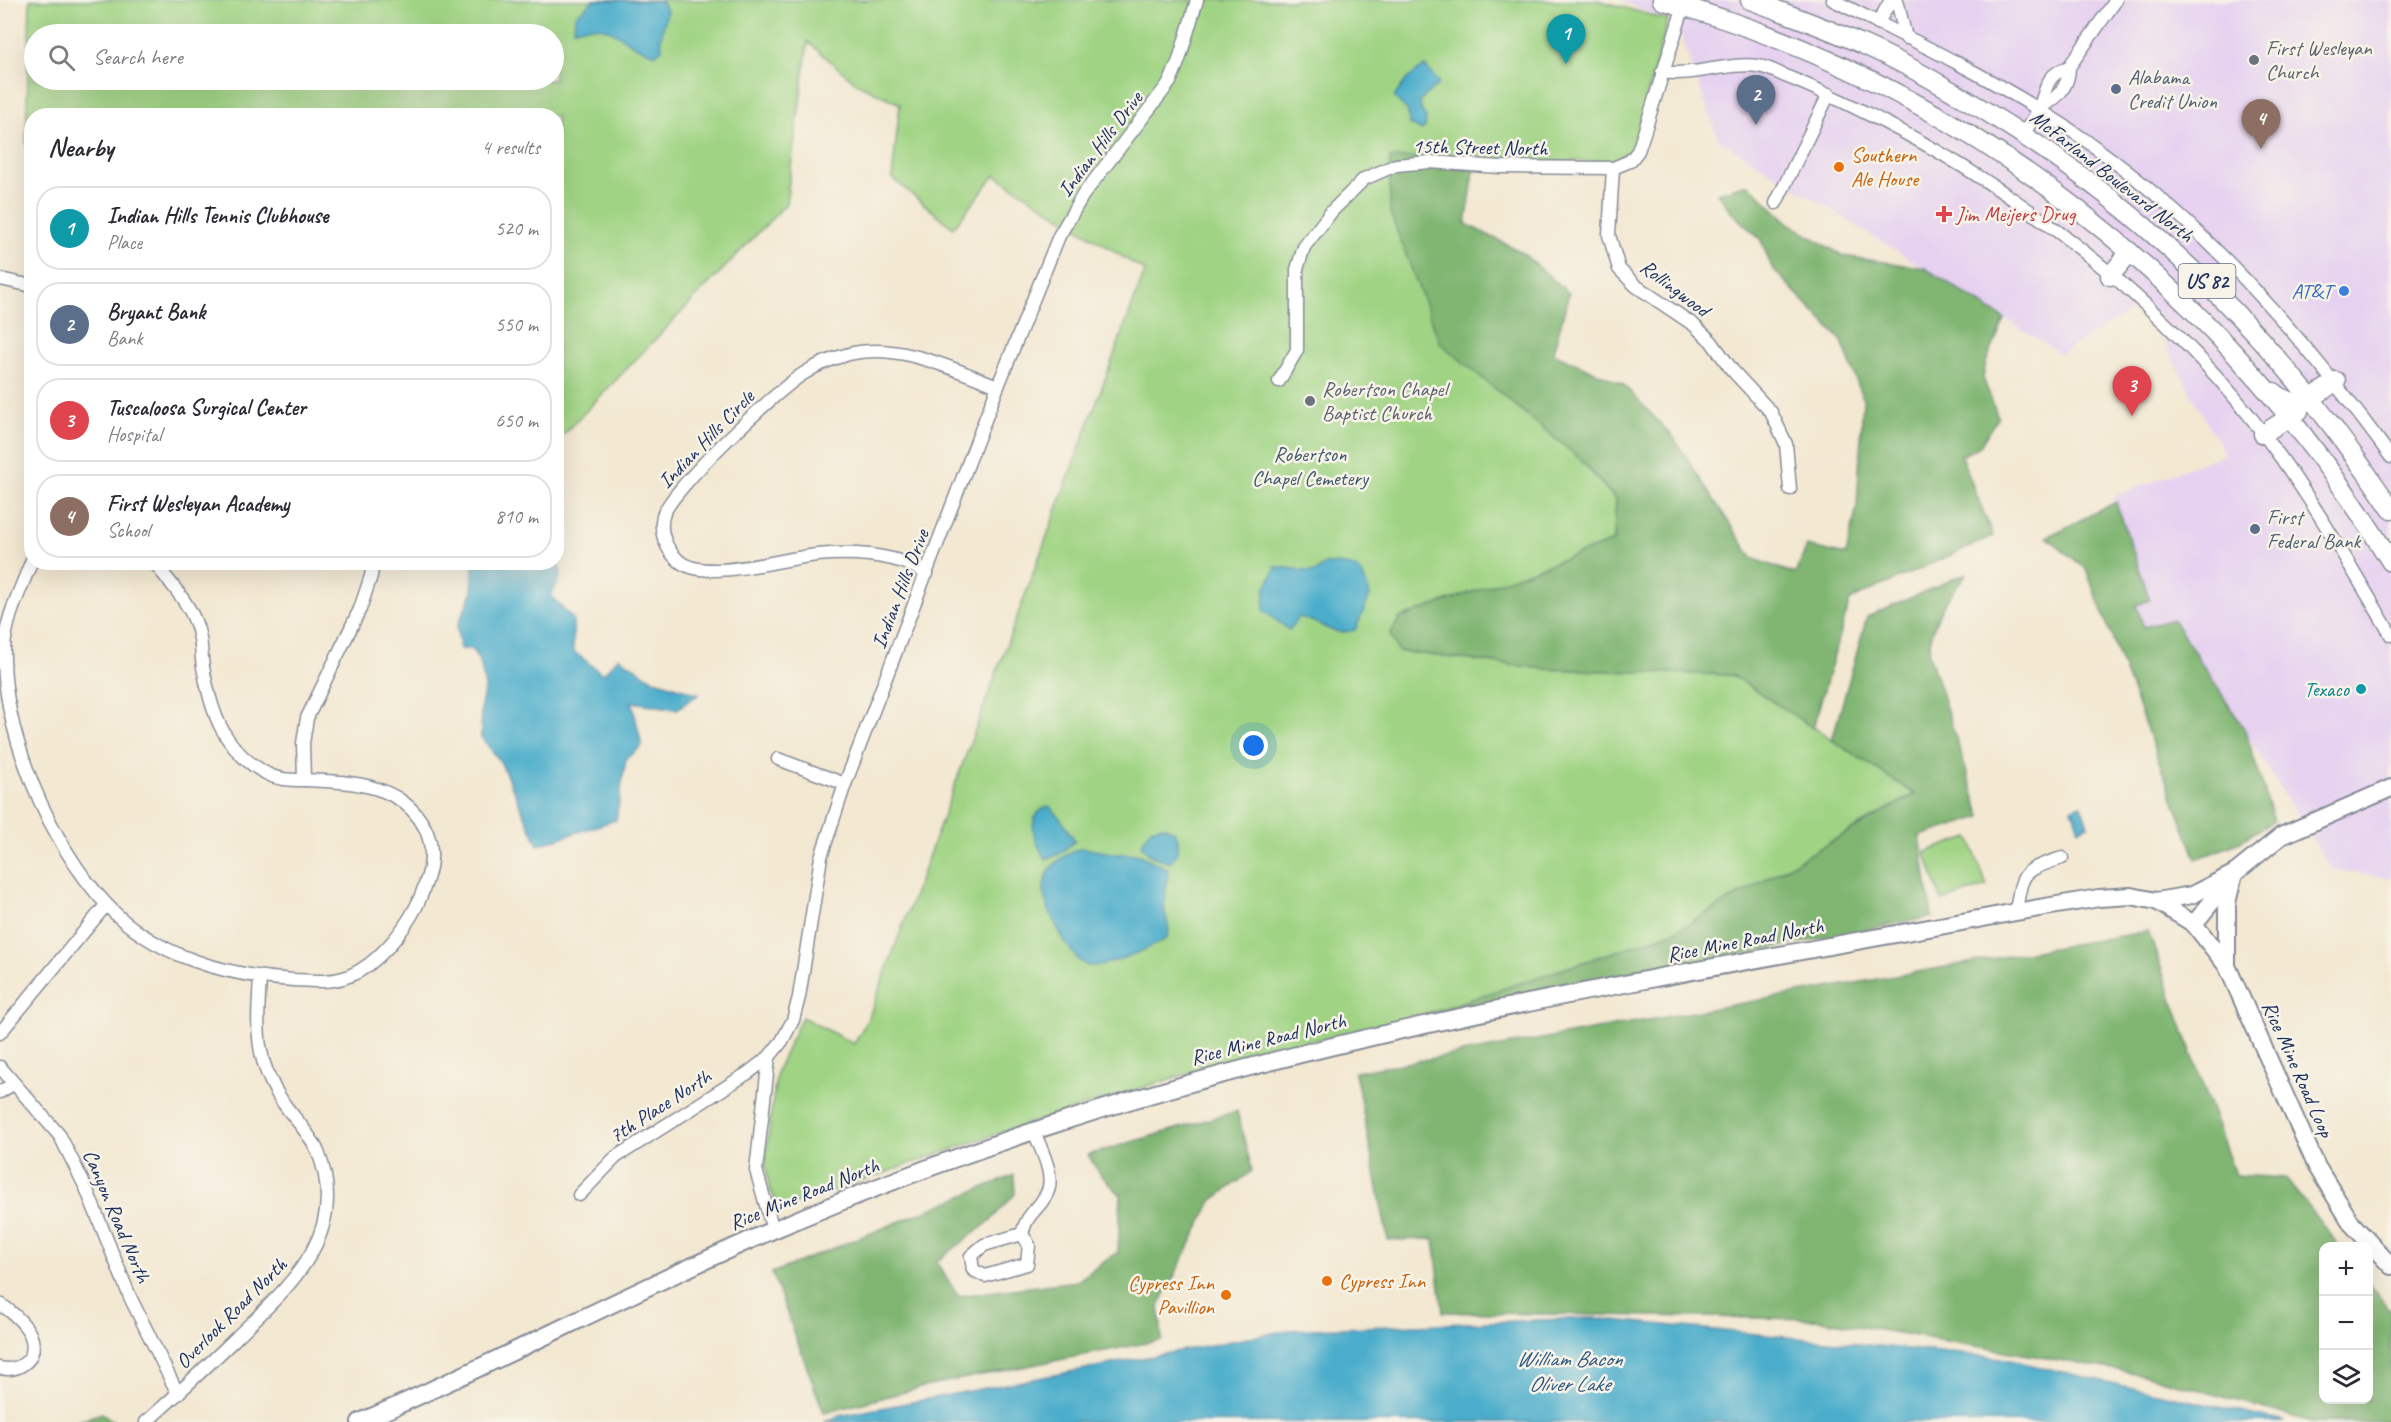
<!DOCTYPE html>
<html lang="en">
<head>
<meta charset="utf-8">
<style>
	:root { --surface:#fff; --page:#f2f2f3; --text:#2b2b33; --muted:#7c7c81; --line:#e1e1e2; --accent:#b5179e }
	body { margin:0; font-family:Caveat,sans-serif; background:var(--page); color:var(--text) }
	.controls { position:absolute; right:18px; bottom:18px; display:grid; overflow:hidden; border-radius:12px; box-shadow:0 6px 24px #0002 }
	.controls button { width:54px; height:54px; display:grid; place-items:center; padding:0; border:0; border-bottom:2px solid var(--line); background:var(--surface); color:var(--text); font:30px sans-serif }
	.you { position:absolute; left:1254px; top:746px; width:21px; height:21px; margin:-15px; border:4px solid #fff; border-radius:50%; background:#1a73e8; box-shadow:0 0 0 9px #1a73e833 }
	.badge { display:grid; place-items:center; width:39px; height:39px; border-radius:50%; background:var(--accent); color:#fff; font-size:20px; font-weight:700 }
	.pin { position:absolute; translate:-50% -50px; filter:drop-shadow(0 2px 3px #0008) }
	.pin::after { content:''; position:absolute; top:32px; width:21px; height:18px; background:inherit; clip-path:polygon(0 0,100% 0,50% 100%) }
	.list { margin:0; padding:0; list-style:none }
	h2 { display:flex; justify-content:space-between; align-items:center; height:78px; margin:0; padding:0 24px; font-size:26px }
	h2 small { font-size:20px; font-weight:400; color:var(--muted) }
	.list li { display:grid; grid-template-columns:39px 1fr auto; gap:18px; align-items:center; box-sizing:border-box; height:84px; margin:0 12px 12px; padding:0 12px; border:2px solid var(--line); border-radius:24px }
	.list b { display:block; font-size:22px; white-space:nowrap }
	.list p { margin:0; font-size:20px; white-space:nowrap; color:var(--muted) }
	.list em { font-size:20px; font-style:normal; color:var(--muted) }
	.icon { flex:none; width:33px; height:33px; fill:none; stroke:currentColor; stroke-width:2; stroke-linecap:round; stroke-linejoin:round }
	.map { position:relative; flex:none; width:2391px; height:1422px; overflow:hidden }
	.search { position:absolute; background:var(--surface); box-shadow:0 6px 24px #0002; left:24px; top:24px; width:540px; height:66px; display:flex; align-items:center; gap:15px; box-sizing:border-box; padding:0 21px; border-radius:33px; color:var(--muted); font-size:22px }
	.panel { position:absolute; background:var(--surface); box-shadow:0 6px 24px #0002; left:24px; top:108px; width:540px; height:462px; border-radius:24px }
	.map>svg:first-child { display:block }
</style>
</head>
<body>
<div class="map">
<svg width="2391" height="1422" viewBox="0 0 2391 1422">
	<rect width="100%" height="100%" fill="#f7f3e8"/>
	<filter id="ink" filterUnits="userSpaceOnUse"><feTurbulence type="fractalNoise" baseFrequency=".0167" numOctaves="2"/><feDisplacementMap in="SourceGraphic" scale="12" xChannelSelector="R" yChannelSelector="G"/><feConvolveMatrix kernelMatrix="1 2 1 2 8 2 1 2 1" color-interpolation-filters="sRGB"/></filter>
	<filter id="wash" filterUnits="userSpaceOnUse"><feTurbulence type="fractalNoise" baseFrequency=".008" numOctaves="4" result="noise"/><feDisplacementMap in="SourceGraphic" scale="24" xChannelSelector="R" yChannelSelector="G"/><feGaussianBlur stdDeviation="1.35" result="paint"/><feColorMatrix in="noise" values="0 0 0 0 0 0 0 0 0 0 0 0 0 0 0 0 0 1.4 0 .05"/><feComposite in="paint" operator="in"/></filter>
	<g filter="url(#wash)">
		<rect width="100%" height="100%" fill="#f3e8d1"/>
		<polygon fill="#e6d2f0" points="1619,0 2391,0 2391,879 2331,869 2174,619 2144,628 2136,605 2150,599 2113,497 2224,454 2143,303 2061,354 1718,139 1677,24"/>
		<g fill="#a0d484" stroke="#5e8271" stroke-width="1.5" fill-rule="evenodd">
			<path d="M30,0H1597L1668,20L1633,148L1615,160L1595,161L1517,162L1447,157L1390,159L1580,459L1616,500L1614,541L1400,618L1398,651L1545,669L1732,675L1916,793L1674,932L1418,1017L1241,1057L1193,1072L1005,1131L780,1209L769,1188L765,1159L777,1070L802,1017L854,1044L869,1017L1145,271L995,175L953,228L892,178L900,104L856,83L808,42L786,204L557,441L556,116H32L31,147L26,145ZM34,34H554V80H34Z"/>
			<polygon points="1969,837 1987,886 1942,901 1925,852"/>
		</g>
		<g fill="#80b672" stroke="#4e7268" stroke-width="1.5">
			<polygon points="1447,157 1476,159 1466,224 1520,251 1569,293 1553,353 1623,384 1673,437 1752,558 1795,574 1807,546 1846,555 1857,507 1863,399 1842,341 1772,268 1761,240 1732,213 1717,193 1748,184 1790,224 1843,256 1925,268 2005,319 1986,362 1983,378 1998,417 1980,446 1961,456 1993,536 1850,600 1813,728 1732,675 1545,669 1398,651 1390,634 1400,618 1614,541 1616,500 1580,459 1440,343 1390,213 1390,158"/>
			<polygon points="2116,502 2150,600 2136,605 2144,627 2173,619 2245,730 2274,821 2233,845 2196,859 2086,569 2047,537"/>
			<path d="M1967,573C1947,598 1930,621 1929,654L1981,817L1920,836L1932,917L1418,1017L1674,932L1915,794L1832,740L1867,617Z"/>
			<polygon points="2148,931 2235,1175 2285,1178 2339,1246 2324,1246 2324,1400 2368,1400 2369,1283 2391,1312 2391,1422 2311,1422 2147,1375 1815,1319 1443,1312 1434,1239 1388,1240 1355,1072"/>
			<polygon points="1237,1111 1252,1171 1212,1201 1159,1306 1162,1340 935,1384 824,1413 772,1273 1014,1175 1015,1194 989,1222 936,1262 958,1296 1077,1281 1118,1252 1121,1195 1100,1174 1088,1155"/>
			<polygon points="102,1413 115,1422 76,1422"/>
		</g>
		<g fill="#4badcb" stroke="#336e94" stroke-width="1.5">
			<path d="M594,0L661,1L667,11L661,38L662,49L656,54C616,44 618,19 574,29L575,16Z"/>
			<polygon points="1425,66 1439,83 1420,101 1421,110 1426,117 1425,127 1421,130 1409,124 1408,111 1394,97 1407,79"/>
			<polygon points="557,557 561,575 551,596 573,619 573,651 603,674 619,657 652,679 699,694 677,709 632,702 642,746 626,759 616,820 538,845 500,761 481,737 481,705 485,688 481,665 472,649 460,649 457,627 472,592 473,563 556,562"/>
			<path d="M1325,564C1358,565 1360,564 1370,596L1355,630C1329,637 1323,622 1299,617L1289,630L1264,611L1265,590L1276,567C1291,567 1302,572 1316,572Z"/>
			<polygon points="2081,805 2088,825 2079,829 2072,809"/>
			<path d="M1049,806C1057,812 1069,831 1075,841L1059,854L1045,859C1035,841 1023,816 1049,806Z"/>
			<path d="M1163,826L1174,831C1181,841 1179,855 1169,863L1150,855L1141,845L1151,829Z"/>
			<path d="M1082,848L1117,854H1138L1168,869L1164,906L1169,930L1167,938C1152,948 1106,967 1089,966C1073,964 1045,908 1044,893C1042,870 1062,854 1082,848Z"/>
			<polygon points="1592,1318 2001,1358 2285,1422 824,1422 839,1416 1289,1330"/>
		</g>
	</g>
	<g filter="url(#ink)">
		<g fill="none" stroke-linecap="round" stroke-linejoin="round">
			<g stroke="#878c98" stroke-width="15">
				<g id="minor">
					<path d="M1833,0C1902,35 1972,68 2038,109C2182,197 2292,322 2391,457"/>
					<polyline points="1897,0 1906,38"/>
					<polyline points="1878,23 1891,0"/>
					<path d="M1662,72C1695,77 1725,62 1758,66C1767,67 1777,72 1785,76C1819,89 1850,105 1882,121C2007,185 2123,273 2217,377C2287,455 2339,546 2391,635"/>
					<path d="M2039,109C2056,99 2069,88 2069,67L2116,0"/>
					<path d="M2023,134C2028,126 2035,118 2038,110C2048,89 2043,76 2069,67"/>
					<polyline points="1613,168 1609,235 1619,269 1636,286 1694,325 1711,341 1732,370 1771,412 1786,444 1790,489"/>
					<polyline points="1776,203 1829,94"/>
					<polyline points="0,279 32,286"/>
					<polyline points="1279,381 1297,350 1297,269 1304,247 1332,211 1364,179 1396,165 1430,162 1500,167 1613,168 1630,161 1638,151 1645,130 1685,2"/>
					<path d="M32,560C21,589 5,619 4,650C2,732 50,845 107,905C154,956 226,976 294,980C313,981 331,983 349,976C377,965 404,931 417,905C428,880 438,855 425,828C401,782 349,782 304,780C289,780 276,780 262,771C222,747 211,711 203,667C201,655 202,642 198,630C191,604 170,583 154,562"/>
					<path d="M927,574C896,553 853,552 817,555C784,558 705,583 679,561C666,550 659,532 663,516C671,489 776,391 803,374C815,366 834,358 849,354C899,342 952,369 998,386"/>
					<polyline points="778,759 845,784"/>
					<polyline points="304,780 303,743 307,718 360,609 371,576 373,562"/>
					<path d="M2016,912C2022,870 2023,871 2062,858"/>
					<polyline points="0,1033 106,905"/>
					<polyline points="769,1057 756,1170 773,1230"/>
					<polyline points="0,1067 60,1136 86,1188 130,1297 178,1394"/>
					<polyline points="0,1092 13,1084"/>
					<polyline points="579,1195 616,1157 748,1073 769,1057 782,1041 793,1020 799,997 821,857 845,784 998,386 1059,236 1083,195 1170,82 1179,60 1197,0"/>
					<path d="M1022,1234L1029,1245L1027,1264L985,1276L973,1270L971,1256L984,1245L1022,1234C1028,1211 1036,1213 1046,1195C1057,1177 1040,1148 1034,1131"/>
					<path d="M0,1307L2,1305C13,1313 29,1326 32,1340C37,1361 17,1372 0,1368"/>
					<path d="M146,1422C177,1395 206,1367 236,1338C288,1287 351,1235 318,1152C311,1135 295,1119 284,1104C254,1061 257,1028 260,978"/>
				</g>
			</g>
			<g stroke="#878c98" stroke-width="20">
				<g id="major">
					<polyline points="2156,901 2194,924 2227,966 2317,1167 2352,1224 2391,1266"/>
					<polyline points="2194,924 2235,873 2281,836 2391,788"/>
					<polyline points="2227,966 2227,903 2233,878"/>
					<path d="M360,1422C499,1362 633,1290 773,1230C861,1192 952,1158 1043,1128C1359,1023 1689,973 2016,912L2099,898L2131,896L2156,901L2192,895L2235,873"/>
				</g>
			</g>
			<g stroke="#878c98" stroke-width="21">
				<g id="highway">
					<path d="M1662,0C1973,88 2223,288 2391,562"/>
					<path d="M1750,0C1788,14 1827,28 1864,45C1907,64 1947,88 1987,112C2152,213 2285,348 2391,509"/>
					<polyline points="2110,276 2130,252"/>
					<path d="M2274,392C2297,413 2315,396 2336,381"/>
					<polyline points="2263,434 2299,411"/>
				</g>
			</g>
			<use href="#minor" stroke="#fff" stroke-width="12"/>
			<use href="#major" stroke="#fff" stroke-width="16"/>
			<use href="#highway" stroke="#fff" stroke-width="18"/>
		</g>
	</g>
	<g fill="#6b7280" stroke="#f7f3e8" stroke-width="2">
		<circle cx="2254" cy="60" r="6"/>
		<circle cx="1310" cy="401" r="6"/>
	</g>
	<g fill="#5c6f8a" stroke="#f7f3e8" stroke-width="2">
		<circle cx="2116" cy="89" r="6"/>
		<circle cx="2255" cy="529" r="6"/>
	</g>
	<g fill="#e8710a" stroke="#f7f3e8" stroke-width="2">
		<circle cx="1839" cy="167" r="6"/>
		<circle cx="1327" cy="1281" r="6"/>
		<circle cx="1226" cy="1295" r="6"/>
	</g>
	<path fill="#e0444e" stroke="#f7f3e8" stroke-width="2" d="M1941 205h6v6h6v6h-6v6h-6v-6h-6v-6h6z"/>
	<circle fill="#3f7fe0" stroke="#f7f3e8" stroke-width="2" cx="2344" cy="291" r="6"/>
	<circle fill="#0f9aa8" stroke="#f7f3e8" stroke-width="2" cx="2361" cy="689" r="6"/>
	<g text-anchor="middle" stroke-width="5" stroke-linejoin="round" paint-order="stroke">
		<rect fill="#f7f3e8" stroke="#5d6a87" stroke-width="1.5" x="2178.5" y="264" width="57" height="34" rx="4.5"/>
		<g font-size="20" font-weight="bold" fill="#1b2f5e">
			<text x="2207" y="288">US 82</text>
		</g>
		<g font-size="21" fill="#5b616d" stroke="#f7f3e8" text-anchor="start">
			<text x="2266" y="55">First Wesleyan<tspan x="2266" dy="24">Church</tspan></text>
			<text x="1322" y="396">Robertson Chapel<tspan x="1322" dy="24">Baptist Church</tspan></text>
		</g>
		<g font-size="21" fill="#4e5e75" stroke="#f7f3e8" text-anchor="start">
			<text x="2128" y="84">Alabama<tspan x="2128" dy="24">Credit Union</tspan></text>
			<text x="2267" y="524">First<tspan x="2267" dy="24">Federal Bank</tspan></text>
		</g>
		<g font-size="21" fill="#1b2f5e" stroke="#f7f3e8">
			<text transform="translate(1100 144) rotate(-53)" y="7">Indian Hills Drive</text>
			<text transform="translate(1480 147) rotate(1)" y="7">15th Street North</text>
			<text transform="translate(2112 176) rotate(38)" y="7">McFarland Boulevard North</text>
			<text transform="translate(1675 288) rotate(37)" y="7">Rollingwood</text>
			<text transform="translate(706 439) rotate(-46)" y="7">Indian Hills Circle</text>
			<text transform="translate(900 589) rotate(-69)" y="7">Indian Hills Drive</text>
			<text transform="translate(1745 940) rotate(-11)" y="7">Rice Mine Road North</text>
			<text transform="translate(1268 1039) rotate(-14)" y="7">Rice Mine Road North</text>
			<text transform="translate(2298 1069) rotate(66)" y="7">Rice Mine Road Loop</text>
			<text transform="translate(660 1106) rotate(-33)" y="7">7th Place North</text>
			<text transform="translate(804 1194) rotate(-22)" y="7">Rice Mine Road North</text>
			<text transform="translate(117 1216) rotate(67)" y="7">Canyon Road North</text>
			<text transform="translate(231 1313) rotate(-45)" y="7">Overlook Road North</text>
		</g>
		<g font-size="21" fill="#c56008" stroke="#f7f3e8" text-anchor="start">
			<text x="1851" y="162">Southern<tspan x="1851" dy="24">Ale House</tspan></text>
			<text x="1339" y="1288">Cypress Inn</text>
			<text x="1214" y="1290" text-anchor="end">Cypress Inn<tspan x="1214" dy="24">Pavillion</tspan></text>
		</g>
		<g font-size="21" fill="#be3a42" stroke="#f7f3e8" text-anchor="start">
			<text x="1956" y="221">Jim Meijers Drug</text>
		</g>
		<g font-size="21" fill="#366cbe" stroke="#f7f3e8" text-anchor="end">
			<text x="2332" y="298">AT&amp;T</text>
		</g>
		<g font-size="21" fill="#3c5868" stroke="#f7f3e8">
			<text x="1310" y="461">Robertson<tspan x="1310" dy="24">Chapel Cemetery</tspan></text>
		</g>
		<g font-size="21" fill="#0d838f" stroke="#f7f3e8" text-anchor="end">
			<text x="2349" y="696">Texaco</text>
		</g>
		<g font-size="22" font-style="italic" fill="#29557f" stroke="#f7f3e8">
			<text x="1569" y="1366">William Bacon<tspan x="1569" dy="25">Oliver Lake</tspan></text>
		</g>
	</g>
</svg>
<div class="controls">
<button>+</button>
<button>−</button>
<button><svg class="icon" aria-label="layers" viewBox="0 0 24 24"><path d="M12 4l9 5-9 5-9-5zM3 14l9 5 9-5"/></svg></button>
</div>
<div class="you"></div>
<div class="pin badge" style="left:1566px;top:64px;background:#0f9aa8">1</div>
<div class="pin badge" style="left:1756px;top:125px;background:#5c6f8a">2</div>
<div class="pin badge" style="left:2132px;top:416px;background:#e0444e">3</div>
<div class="pin badge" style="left:2261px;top:149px;background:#8d6e63">4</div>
<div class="search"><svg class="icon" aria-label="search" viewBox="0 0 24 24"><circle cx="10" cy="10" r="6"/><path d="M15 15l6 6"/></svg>Search here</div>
<section class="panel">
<h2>Nearby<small>4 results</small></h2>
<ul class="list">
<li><span class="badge" style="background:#0f9aa8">1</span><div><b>Indian Hills Tennis Clubhouse</b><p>Place</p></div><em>520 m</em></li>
<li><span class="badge" style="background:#5c6f8a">2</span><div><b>Bryant Bank</b><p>Bank</p></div><em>550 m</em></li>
<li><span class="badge" style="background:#e0444e">3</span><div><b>Tuscaloosa Surgical Center</b><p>Hospital</p></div><em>650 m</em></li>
<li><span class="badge" style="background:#8d6e63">4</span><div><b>First Wesleyan Academy</b><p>School</p></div><em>810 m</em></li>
</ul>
</section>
</div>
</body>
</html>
